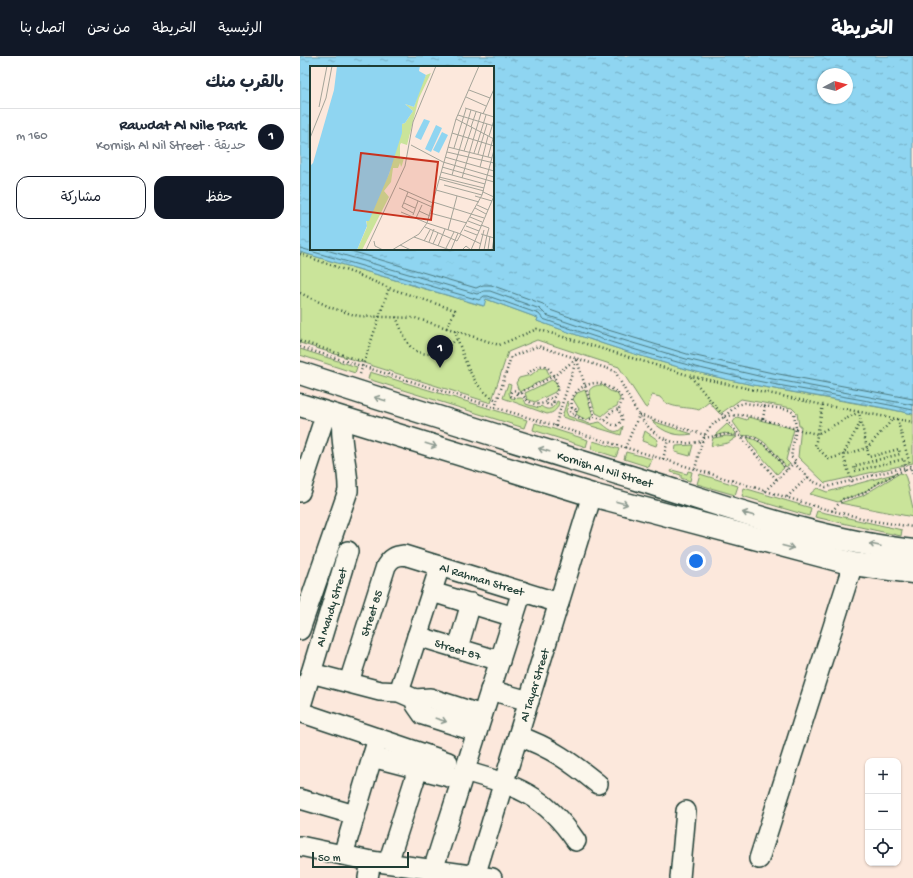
<!DOCTYPE html>
<html lang="ar">
<head>
<meta charset="utf-8">
<style>
	:root { --surface:#fff; --page:#f6f6f7; --text:#1f2937; --muted:#747a83; --line:#e0e1e3; --accent:#111827 }
	body { margin:0; font-family:"Gochi Hand","Playpen Sans Arabic",sans-serif; background:var(--page); color:var(--text); direction:rtl }
	.controls { position:absolute; right:12px; bottom:12px; display:grid; overflow:hidden; border-radius:8px; box-shadow:0 1px 3px #0004 }
	.controls button { width:36px; height:36px; display:grid; place-items:center; padding:0; border:0; border-bottom:1px solid var(--line); background:var(--surface); color:var(--text); font:20px sans-serif }
	.compass { position:absolute; left:517px; top:12px; width:36px; height:36px; border-radius:50%; background:var(--surface); box-shadow:0 1px 3px #0004; rotate:83deg }
	.scale { position:absolute; left:12px; bottom:10px; width:97px; box-sizing:border-box; padding-left:4px; border:2px solid #1f3d34; border-top:0; font-size:11px; line-height:14px; white-space:nowrap; color:#1f3d34; -webkit-text-stroke:3px #fbf7ec; paint-order:stroke }
	.you { position:absolute; left:396px; top:505px; width:14px; height:14px; margin:-10px; border:3px solid #fff; border-radius:50%; background:#1a73e8; box-shadow:0 0 0 6px #1a73e833 }
	.badge { display:grid; place-items:center; width:26px; height:26px; border-radius:50%; background:var(--accent); color:#fff; font-size:13px; font-weight:700 }
	.pin { position:absolute; translate:-50% -33px; filter:drop-shadow(0 1px 2px #0008) }
	.pin::after { content:''; position:absolute; top:21px; width:14px; height:12px; background:inherit; clip-path:polygon(0 0,100% 0,50% 100%) }
	.list { margin:0; padding:0; list-style:none }
	h2 { display:flex; justify-content:space-between; align-items:center; height:52px; margin:0; padding:0 16px; font-size:17px }
	h2 small { font-size:13px; font-weight:400; color:var(--muted) }
	.list li { display:grid; grid-template-columns:26px 1fr auto; gap:12px; align-items:center; box-sizing:border-box; height:56px; padding:0 16px; border-top:1px solid var(--line) }
	.list b { display:block; font-size:15px; white-space:nowrap }
	.list p { margin:0; font-size:13px; white-space:nowrap; color:var(--muted) }
	.list em { font-size:13px; font-style:normal; color:var(--muted) }
	.actions { display:flex; gap:8px; padding:12px 16px }
	.actions a { flex:1; padding:9px 0; border:1px solid var(--accent); border-radius:12px; text-align:center; font-size:14px; color:var(--accent) }
	.actions .main { background:var(--accent); color:#fff }
	.icon { flex:none; width:22px; height:22px; fill:none; stroke:currentColor; stroke-width:2; stroke-linecap:round; stroke-linejoin:round }
	.map { position:relative; flex:none; width:613px; height:822px; overflow:hidden; direction:ltr }
	header { display:flex; align-items:center; gap:24px; box-sizing:border-box; height:56px; padding:0 20px; background:var(--accent); color:#fff }
	header strong { font-size:19px }
	nav { display:flex; gap:22px; margin-inline-start:auto; font-size:14px }
	main { display:flex }
	aside { flex:1; background:var(--surface) }
	.map>svg:first-child { display:block }
</style>
</head>
<body>
<header>
<strong>الخريطة</strong>
<nav><a>الرئيسية</a><a>الخريطة</a><a>من نحن</a><a>اتصل بنا</a></nav>
</header>
<main>
<div class="map">
<svg width="613" height="822" viewBox="0 0 613 822">
	<defs>
		<pattern id="water-ripples" width="26" height="14" patternUnits="userSpaceOnUse"><rect width="26" height="14" fill="#8fd5f1"/><path d="M2 4q2-2 4 0t4 0M15 11q2-2 4 0t4 0" fill="none" stroke="#74aec4"/></pattern>
	</defs>
	<rect width="100%" height="100%" fill="#fce8dc"/>
	<filter id="ink" filterUnits="userSpaceOnUse"><feTurbulence type="fractalNoise" baseFrequency=".025" numOctaves="2"/><feDisplacementMap in="SourceGraphic" scale="8" xChannelSelector="R" yChannelSelector="G"/><feConvolveMatrix kernelMatrix="1 2 1 2 8 2 1 2 1" color-interpolation-filters="sRGB"/></filter>
	<g filter="url(#ink)">
		<g fill="#cae49a" stroke="#749067">
			<path d="M0,196L183,250L186,243L238,262L237,265C299,287 361,308 425,323C487,337 551,345 613,358V407L525,427L498,401L501,370H499L497,357L492,352L441,343L420,358L409,346L399,354C387,350 369,354 360,341L352,339L347,352L345,351L319,311L237,284L208,296L191,347L0,287Z"/>
			<polygon points="0,293 57,311 55,317 0,299"/>
			<polygon points="240,312 246,312 250,320 220,336 218,333 216,327 219,322 231,319"/>
			<polygon points="70,316 227,364 224,372 68,323"/>
			<polygon points="252,324 255,325 258,331 255,336 235,346 227,343 225,337"/>
			<path d="M208,328L211,329L209,337L211,342C218,344 223,338 226,348L239,352L241,350C248,356 254,353 257,345L259,346C258,353 254,357 247,358L203,342Z"/>
			<path d="M302,329L310,335L317,337L320,343L317,350L309,354L302,360L296,357L289,337C289,331 296,329 302,329Z"/>
			<polygon points="285,334 293,360 286,364 276,358 279,353 273,343 277,337"/>
			<path d="M267,345L269,348L266,355L268,360L290,368L300,366C307,371 316,382 323,370L321,379L262,361Z"/>
			<path d="M437,361L447,364L448,361L494,373L486,404L490,408L486,411C476,398 461,376 443,380L433,366Z"/>
			<path d="M352,365L392,378C377,381 364,377 352,365Z"/>
			<polygon points="235,367 288,384 286,391 233,374"/>
			<polygon points="427,368 436,377 434,380 425,377 414,380"/>
			<polygon points="345,375 358,384 356,390 342,385"/>
			<polygon points="426,380 437,381 428,387 411,390 413,382"/>
			<path d="M447,381C464,385 475,398 484,412L477,418L452,390Z"/>
			<polygon points="293,385 319,393 316,401 291,393"/>
			<polygon points="393,389 390,400 375,396 376,390"/>
			<polygon points="326,396 352,403 349,411 324,403"/>
			<polygon points="372,414 387,418 388,415 392,416 390,425 381,422 381,419 371,416"/>
			<polygon points="597,417 560,438 543,443 538,446 510,438 517,432 527,436"/>
			<polygon points="600,417 604,418 606,422 613,452 613,461 540,447 562,440"/>
			<polygon points="400,418 438,430 435,439 397,428"/>
			<polygon points="444,432 511,452 509,460 442,440"/>
			<polygon points="517,455 602,474 601,480 515,461"/>
		</g>
		<path fill="url(#water-ripples)" stroke="#6298a5" fill-rule="evenodd" d="M0,0H613V358C551,344 487,337 425,323C361,308 299,287 237,265L238,262L186,243L184,250L0,196ZM11,11H193V193H11ZM523,18H547V42H523Z"/>
		<g fill="none" stroke-linecap="round" stroke-linejoin="round">
			<g stroke="#4c7a80" stroke-width="1">
				<path d="M0,192L179,244L184,240H188L239,258L243,263C303,284 363,304 425,318C488,333 551,340 613,354"/>
				<polyline points="23,193 177,238 184,235 190,235 240,253 246,259 293,275 386,303 467,322 613,349"/>
				<polyline points="44,193 176,232 183,229 191,229 243,248 250,254 295,270 387,298 468,316 613,343"/>
			</g>
			<g stroke="#1f3d34" stroke-width="22">
				<g id="minor">
					<polyline points="0,436 26,357"/>
					<polyline points="132,536 214,561"/>
					<path d="M0,574L48,435C49,411 39,388 42,363"/>
					<polyline points="117,580 200,605"/>
					<polyline points="158,592 171,547"/>
					<polyline points="11,617 80,635 99,636 115,643 116,649 123,659 177,676"/>
					<path d="M49,626L86,510C91,502 95,500 104,499L259,547"/>
					<polyline points="190,634 229,645"/>
					<polyline points="99,636 140,510"/>
					<polyline points="115,643 130,642 182,659"/>
					<polyline points="0,653 48,495"/>
					<polyline points="0,656 148,706"/>
					<path d="M218,680C251,691 272,707 298,728"/>
					<polyline points="72,701 161,724"/>
					<path d="M164,715C217,730 244,738 276,785"/>
					<polyline points="0,743 55,759"/>
					<polyline points="0,790 71,805 192,822"/>
					<polyline points="43,799 78,682"/>
					<polyline points="459,803 553,508"/>
					<polyline points="88,807 118,713"/>
					<polyline points="133,814 222,535"/>
					<polyline points="175,820 292,439"/>
					<polyline points="68,822 71,805"/>
					<polyline points="380,822 386,755"/>
				</g>
			</g>
			<g stroke="#1f3d34" stroke-width="25">
				<g id="highway">
					<path d="M0,317C112,354 224,388 337,423C427,451 519,484 613,495"/>
					<polyline points="0,349 292,439 553,508 613,516"/>
				</g>
			</g>
			<g stroke="#1f3d34" stroke-width="2.5" stroke-dasharray="1 3" stroke-linecap="butt">
				<polyline points="0,198 56,218 89,232 155,254 147,272 199,289 237,273 391,320 523,349 613,366"/>
				<polyline points="0,237 32,252 58,260 115,262 147,272"/>
				<path d="M96,261C100,270 104,282 110,290C125,306 146,294 158,282"/>
				<path d="M155,275C163,299 172,334 197,344"/>
				<polyline points="0,285 64,306"/>
				<polyline points="0,291 521,452 574,465 613,471"/>
				<polyline points="277,304 295,362"/>
				<polyline points="60,318 89,232"/>
				<path d="M227,318C240,308 246,305 254,321C259,330 259,334 252,344"/>
				<polyline points="391,321 477,424"/>
				<circle cx="214" cy="338" r="3.5"/>
				<path d="M222,337C227,347 236,351 246,346"/>
				<polyline points="217,338 254,320 276,303"/>
				<circle cx="250" cy="346" r="3.5"/>
				<polyline points="523,349 515,390 529,403 567,392 593,363"/>
				<circle cx="273" cy="355" r="3"/>
				<path d="M195,352L211,301L238,290L315,315C335,352 350,398 402,385"/>
				<path d="M272,352C269,337 284,327 297,327C303,327 307,331 312,333C315,335 319,337 321,341C323,346 320,348 319,353C319,358 323,360 322,365L317,369C310,370 309,365 303,363C291,359 289,369 273,358"/>
				<polyline points="425,360 437,349 445,347 489,354 494,357 496,372 491,401 496,405 465,435"/>
				<polyline points="463,363 465,350"/>
				<polyline points="597,363 613,419"/>
				<polyline points="305,364 311,356 319,353"/>
				<polyline points="255,370 277,302"/>
				<polyline points="404,382 427,378 455,382 471,394 487,414"/>
				<polyline points="325,392 339,359 405,379"/>
				<polyline points="363,403 368,384"/>
				<polyline points="494,407 512,425 526,431 606,411"/>
				<path d="M395,413C398,402 400,388 406,377C422,351 448,359 472,366C487,370 502,375 517,378L559,356L569,401L599,393L600,398L554,410L555,415L604,403L606,413L613,411"/>
				<polyline points="552,426 543,399 561,365"/>
				<polyline points="487,441 508,421"/>
				<polyline points="532,455 543,443 562,438 579,426 606,413"/>
			</g>
			<use href="#minor" stroke="#fbf7ec" stroke-width="19"/>
			<use href="#highway" stroke="#fbf7ec" stroke-width="22"/>
		</g>
		<defs><path id="oneway-shaft" d="M-6 0H5M1.5-3L5.5 0L1.5 3" fill="none" stroke-width="1.6" stroke-linecap="round" stroke-linejoin="round"/></defs>
		<g stroke="#8d9a90">
			<use href="#oneway-shaft" transform="translate(80 343) rotate(-162)"/>
			<use href="#oneway-shaft" transform="translate(131 389) rotate(17)"/>
			<use href="#oneway-shaft" transform="translate(244 394) rotate(-163)"/>
			<use href="#oneway-shaft" transform="translate(322 447) rotate(15)"/>
			<use href="#oneway-shaft" transform="translate(448 458) rotate(-164)"/>
			<use href="#oneway-shaft" transform="translate(575 489) rotate(-168)"/>
			<use href="#oneway-shaft" transform="translate(488 491) rotate(14)"/>
			<use href="#oneway-shaft" transform="translate(141 664) rotate(18)"/>
		</g>
	</g>
	<g text-anchor="middle" stroke-width="3" stroke-linejoin="round" paint-order="stroke">
		<g font-size="12" fill="#1f3d34" stroke="#fbf7ec">
			<text transform="translate(305 413) rotate(17)" y="4">Kornish Al Nil Street</text>
			<text transform="translate(182 523) rotate(17)" y="4">Al Rahman Street</text>
			<text transform="translate(31 551) rotate(-73)" y="4">Al Mahdy Street</text>
			<text transform="translate(71 557) rotate(-72)" y="4">Street 85</text>
			<text transform="translate(158 593) rotate(17)" y="4">Street 87</text>
			<text transform="translate(234 629) rotate(-73)" y="4">Al Tayar Street</text>
		</g>
	</g>
	<g transform="translate(10 10)">
		<rect width="184" height="184" fill="#fce8dc"/>
		<path d="M121,7L109,32L97,79L91,77L90,79V93L94,92L92,99L91,101L90,97L88,102H83L81,116L74,125L79,131L52,184H47L57,161L56,152L79,108L92,58L95,57L103,45L95,38L104,41L110,21L116,9Z" fill="#cae49a"/>
		<path d="M27,0H110L109,5L116,9L104,41L95,38L103,45L95,57L92,58V67L79,108L59,155H56L57,160L47,184H0V100L3,97L24,24ZM114,53L120,55L111,74L105,71ZM126,59L132,62L121,86L115,83ZM132,66L138,69L129,87L123,84Z" fill="#8fd5f1"/>
		<path fill="none" stroke="#a4a499" stroke-width="1" d="M159,24L180,32M156,31L176,40M9,41L17,0M155,42L184,51M173,48L184,23M148,49L184,60M146,53L184,73M161,61L166,46M142,67L184,80M179,70L184,54M0,72L16,32L22,0M168,75L176,49M101,79L133,96L184,111M138,81L182,92M144,82L156,43M154,85L162,61M137,86L184,97M164,87L168,75M168,88L177,58M135,91L184,105M178,91L184,69M132,101L184,116M170,101L178,70M131,106L175,118M142,109L161,44M129,111L174,122M152,112L171,47M129,113L174,125M134,119L172,129M89,122L123,137M126,124L169,136M98,126L92,141L103,147M173,126L184,131M97,130L122,141M165,130L182,135M123,136L174,152M94,137L105,142M167,139L178,144M165,142L176,148M109,145L120,150M91,146L117,157M120,147L157,157M103,149L108,135M160,151L172,156M106,152L112,139M158,155L171,160M117,157L148,167L171,178M171,159L179,162L177,169M156,160L169,165M115,161L147,175L151,168M138,164L147,130M154,164L167,169M150,168L172,129L184,84M171,168L184,172M104,171L140,184M64,175L65,180L73,184M114,175L120,164M119,176L124,163M123,178L128,167M90,179L101,184M128,180L135,163M136,182L144,166M56,184L95,100L103,56L126,0M82,184L109,168L117,157L146,53L169,0M141,184L148,167M152,184L156,180L161,184M161,184L184,130M169,184L174,164M174,184L177,169M178,184L180,170M182,184L184,172"/>
		<path fill="#c8321e" fill-opacity="0.15" stroke="#c8321e" stroke-width="2" d="M51,87L128,96L121,154L44,144Z"/>
		<rect width="184" height="184" fill="none" stroke="#1f3d34" stroke-width="2"/>
	</g>
</svg>
<div class="controls">
<button>+</button>
<button>−</button>
<button><svg class="icon" aria-label="locate" viewBox="0 0 24 24"><circle cx="12" cy="12" r="6"/><path d="M12 2v4M12 18v4M2 12h4M18 12h4"/></svg></button>
</div>
<svg class="compass" viewBox="-18 -18 36 36"><path d="M0-13l5 13h-10z" fill="#e53935"/><path d="M0 13l5-13h-10z" fill="#747a83"/></svg>
<div class="scale">50 m</div>
<div class="you"></div>
<div class="pin badge" style="left:140px;top:312px">1</div>
</div>
<aside>
<h2>بالقرب منك<small></small></h2>
<ul class="list">
<li><span class="badge">1</span><div><b>Rawdat Al Nile Park</b><p>حديقة · Kornish Al Nil Street</p></div><em>160 m</em></li>
</ul>
<div class="actions"><a class="main">حفظ</a><a>مشاركة</a></div>
</aside>
</main>
</body>
</html>
